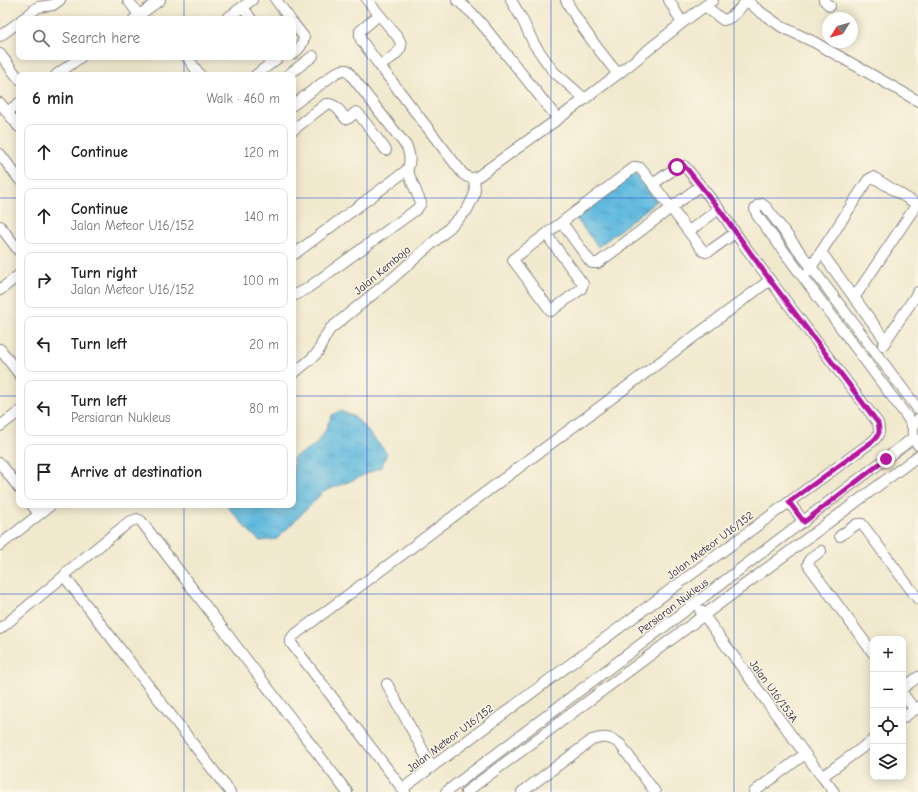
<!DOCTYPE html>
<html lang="en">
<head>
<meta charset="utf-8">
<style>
	:root { --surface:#fff; --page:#f2f2f2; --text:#202124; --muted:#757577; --line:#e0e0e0 }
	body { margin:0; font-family:"Comic Neue",sans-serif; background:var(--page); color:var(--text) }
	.controls { position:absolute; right:12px; bottom:12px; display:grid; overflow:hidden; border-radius:8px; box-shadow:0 2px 10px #0003 }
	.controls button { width:36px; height:36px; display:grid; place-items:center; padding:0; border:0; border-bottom:1px solid var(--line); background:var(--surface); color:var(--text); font:20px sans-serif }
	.compass { position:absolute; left:822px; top:12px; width:36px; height:36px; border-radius:50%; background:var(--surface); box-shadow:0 2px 10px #0003; rotate:233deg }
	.stop { position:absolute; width:12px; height:12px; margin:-9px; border:3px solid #b5179e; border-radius:50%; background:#fff }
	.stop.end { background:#b5179e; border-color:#fff; box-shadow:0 1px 4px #0008 }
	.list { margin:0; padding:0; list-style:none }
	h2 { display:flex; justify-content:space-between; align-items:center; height:52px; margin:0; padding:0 16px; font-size:17px }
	h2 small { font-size:13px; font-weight:400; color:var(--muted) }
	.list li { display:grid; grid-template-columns:26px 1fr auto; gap:12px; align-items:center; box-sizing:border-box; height:56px; margin:0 8px 8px; padding:0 8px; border:1px solid var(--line); border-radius:8px }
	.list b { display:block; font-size:15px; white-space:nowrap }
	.list p { margin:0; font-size:13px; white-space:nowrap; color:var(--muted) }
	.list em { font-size:13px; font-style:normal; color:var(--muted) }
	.icon { flex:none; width:22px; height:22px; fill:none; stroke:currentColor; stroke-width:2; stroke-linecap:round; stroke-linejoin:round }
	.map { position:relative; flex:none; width:918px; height:792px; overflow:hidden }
	.search { position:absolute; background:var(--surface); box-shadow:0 2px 10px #0003; left:16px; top:16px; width:280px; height:44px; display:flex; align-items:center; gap:10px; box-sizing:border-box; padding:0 14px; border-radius:8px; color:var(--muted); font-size:15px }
	.panel { position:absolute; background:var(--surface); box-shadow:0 2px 10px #0003; left:16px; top:72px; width:280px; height:436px; border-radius:8px }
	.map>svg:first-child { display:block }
</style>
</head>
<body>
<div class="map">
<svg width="918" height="792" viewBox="0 0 918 792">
	<defs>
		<pattern id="water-ripples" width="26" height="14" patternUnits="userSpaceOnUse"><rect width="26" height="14" fill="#60b9de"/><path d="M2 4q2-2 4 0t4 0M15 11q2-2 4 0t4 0" fill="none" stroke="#4f96b5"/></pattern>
	</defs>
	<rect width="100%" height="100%" fill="#fcf5e5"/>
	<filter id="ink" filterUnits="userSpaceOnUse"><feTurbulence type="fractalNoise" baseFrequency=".025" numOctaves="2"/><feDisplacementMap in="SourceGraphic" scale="8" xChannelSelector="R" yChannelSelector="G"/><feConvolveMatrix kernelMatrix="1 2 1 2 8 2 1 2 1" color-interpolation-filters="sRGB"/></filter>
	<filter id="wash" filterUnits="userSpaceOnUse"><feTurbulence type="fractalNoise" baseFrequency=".012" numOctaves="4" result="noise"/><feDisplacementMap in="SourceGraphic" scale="16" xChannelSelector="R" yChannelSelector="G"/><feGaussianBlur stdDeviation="0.9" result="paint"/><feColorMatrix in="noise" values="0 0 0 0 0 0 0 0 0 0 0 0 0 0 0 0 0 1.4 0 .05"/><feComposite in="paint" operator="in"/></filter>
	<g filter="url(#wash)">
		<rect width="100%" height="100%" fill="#f1e9ce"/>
		<g fill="url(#water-ripples)" stroke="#416e8c">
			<polygon points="634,172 657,201 598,247 575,217"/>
			<polygon points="340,411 355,417 387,453 381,467 353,480 323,492 277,539 260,541 248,530 227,506 228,505 293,505 293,458 315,445 325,431 332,415"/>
		</g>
	</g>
	<g filter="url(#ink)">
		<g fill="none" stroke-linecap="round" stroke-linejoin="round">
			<g stroke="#8a8684" stroke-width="12">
				<g id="minor">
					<polyline points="128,0 139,15"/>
					<polyline points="276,0 290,19"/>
					<path d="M367,0L397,36C399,39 401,42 401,45C402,52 385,62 380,66"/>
					<polyline points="457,0 472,13 486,29 558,119"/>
					<polyline points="511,0 522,19 534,44 553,71 568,84 585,99"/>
					<path d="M566,0C579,25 600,52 618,74"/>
					<polyline points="669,0 682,23"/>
					<polyline points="746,0 759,11 782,27 814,42 918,101"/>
					<polyline points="824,0 830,6"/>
					<path d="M705,6L723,20C733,19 740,8 746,1"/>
					<polyline points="243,7 251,19"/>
					<path d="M379,15L360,31V36L361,40L380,66L463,174C468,178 471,179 477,177L558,119L618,74L682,23L713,0"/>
					<polyline points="23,19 38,7 53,5 60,0"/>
					<polyline points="134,19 160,0"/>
					<polyline points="226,19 252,0"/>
					<path d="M293,23L304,37C303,45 299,49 293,54"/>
					<polyline points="0,36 19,22"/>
					<polyline points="0,54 19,79"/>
					<polyline points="187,57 200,75"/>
					<polyline points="56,75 81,57"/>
					<polyline points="256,75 279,57"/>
					<polyline points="288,75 313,56"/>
					<polyline points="0,103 19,127"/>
					<path d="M293,105L337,72L343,70H347L407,147C410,156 411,162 407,170L293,255"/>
					<polyline points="7,112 19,103"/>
					<path d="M293,130L326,104C336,103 340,112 346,119L349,118L356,112L358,113L386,150"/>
					<polyline points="0,154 19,179"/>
					<polyline points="562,223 589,260 592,263 598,263 700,186"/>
					<polyline points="0,226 19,251"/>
					<polyline points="689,231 719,209"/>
					<polyline points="546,234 583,284 581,289 551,311 513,260 517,256 635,167 640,168 653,184 703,251 706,252 711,250 735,233"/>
					<polyline points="821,252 886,341"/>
					<polyline points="808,272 868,180 873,177 918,205"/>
					<polyline points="0,290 19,275"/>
					<polyline points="293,296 305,290 417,209 421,203 407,170"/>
					<polyline points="854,298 917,204"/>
					<polyline points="883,345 918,292"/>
					<polyline points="0,349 19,374"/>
					<polyline points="293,374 311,359 318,352 325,337 330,329 394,277 444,233 467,210 474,196 475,189 474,178"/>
					<path d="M918,419C911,427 911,436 918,445"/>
					<polyline points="0,426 19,412"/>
					<polyline points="913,428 908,418 762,222 757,215 755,209 758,205 762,204 766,207 918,409"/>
					<polyline points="0,463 19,488"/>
					<polyline points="789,502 804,522"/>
					<polyline points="32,505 39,514"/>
					<polyline points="840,536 857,524 862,524 918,599"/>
					<polyline points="0,545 51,505"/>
					<polyline points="821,551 810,559 808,564 809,566 873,653"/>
					<polyline points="64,576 230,792"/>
					<polyline points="700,610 805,754 834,792"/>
					<polyline points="0,629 64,576 67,572 129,522 137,519 141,521 347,792"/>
					<polyline points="387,684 432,767"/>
					<polyline points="903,688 918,677"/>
					<polyline points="903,694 915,710"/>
					<polyline points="903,718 918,707"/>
					<polyline points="823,776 873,740"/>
					<path d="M402,789L789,502L873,441C880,434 880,432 878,423L770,280L741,241L719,209L688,170L684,166L677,167L653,184"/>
					<polyline points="405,792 291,643 291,639 293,636 770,280"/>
					<polyline points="446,792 913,438"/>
					<polyline points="466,792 918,456"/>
					<path d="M522,792L592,740C604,736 610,737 620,744L655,792"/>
					<polyline points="754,792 805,754"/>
				</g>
			</g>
			<use href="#minor" stroke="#fff" stroke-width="10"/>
		</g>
	</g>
	<g fill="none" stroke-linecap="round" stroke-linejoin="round" filter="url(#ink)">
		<path stroke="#b5179e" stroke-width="5" d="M677,167L684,166L688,170L719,209L770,280L878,423C880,432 880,434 873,441L789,502L804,522L886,459"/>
	</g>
	<path fill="none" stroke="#1d4ed8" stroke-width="1" stroke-opacity="0.55" d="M184,0V19M367,0V792M551,0V792M734,0V792M184,57V75M0,198H19M293,198H918M0,396H19M293,396H918M184,505V792M0,594H918"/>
	<g text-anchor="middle" stroke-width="3" stroke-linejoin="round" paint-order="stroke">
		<g font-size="11" fill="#22223b" stroke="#fcf5e5">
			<text transform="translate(382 270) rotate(-40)" y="4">Jalan Kemboja</text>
			<text transform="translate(710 545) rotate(-37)" y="4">Jalan Meteor U16/152</text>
			<text transform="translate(673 606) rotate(-37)" y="4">Persiaran Nukleus</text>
			<text transform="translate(774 691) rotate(54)" y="4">Jalan U16/153A</text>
			<text transform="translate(450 738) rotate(-37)" y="4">Jalan Meteor U16/152</text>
		</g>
	</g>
</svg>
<div class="controls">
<button>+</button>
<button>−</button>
<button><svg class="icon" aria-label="locate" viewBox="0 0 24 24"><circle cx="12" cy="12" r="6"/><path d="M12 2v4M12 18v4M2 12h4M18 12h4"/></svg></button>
<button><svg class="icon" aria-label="layers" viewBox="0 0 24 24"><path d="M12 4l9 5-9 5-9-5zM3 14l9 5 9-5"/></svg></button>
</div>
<svg class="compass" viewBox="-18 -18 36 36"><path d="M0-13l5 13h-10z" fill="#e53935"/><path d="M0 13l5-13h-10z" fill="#757577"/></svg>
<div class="stop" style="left:677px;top:167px"></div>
<div class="stop end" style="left:886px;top:459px"></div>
<div class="search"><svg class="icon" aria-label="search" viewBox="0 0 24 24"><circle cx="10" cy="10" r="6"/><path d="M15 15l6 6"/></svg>Search here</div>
<section class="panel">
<h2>6 min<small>Walk · 460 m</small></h2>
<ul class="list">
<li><svg class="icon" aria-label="ahead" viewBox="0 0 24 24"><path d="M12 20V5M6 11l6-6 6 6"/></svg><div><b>Continue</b></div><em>120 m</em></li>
<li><svg class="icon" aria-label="ahead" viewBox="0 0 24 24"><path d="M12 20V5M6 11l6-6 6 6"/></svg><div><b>Continue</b><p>Jalan Meteor U16/152</p></div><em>140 m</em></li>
<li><svg class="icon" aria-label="right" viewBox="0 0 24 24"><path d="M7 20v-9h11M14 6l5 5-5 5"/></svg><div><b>Turn right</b><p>Jalan Meteor U16/152</p></div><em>100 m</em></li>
<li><svg class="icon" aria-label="left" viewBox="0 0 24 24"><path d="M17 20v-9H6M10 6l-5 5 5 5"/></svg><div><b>Turn left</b></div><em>20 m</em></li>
<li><svg class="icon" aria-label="left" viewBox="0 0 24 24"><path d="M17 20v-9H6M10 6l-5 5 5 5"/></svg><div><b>Turn left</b><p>Persiaran Nukleus</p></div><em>80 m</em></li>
<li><svg class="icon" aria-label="arrive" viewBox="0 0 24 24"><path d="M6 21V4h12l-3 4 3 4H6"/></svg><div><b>Arrive at destination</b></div></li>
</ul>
</section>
</div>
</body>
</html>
